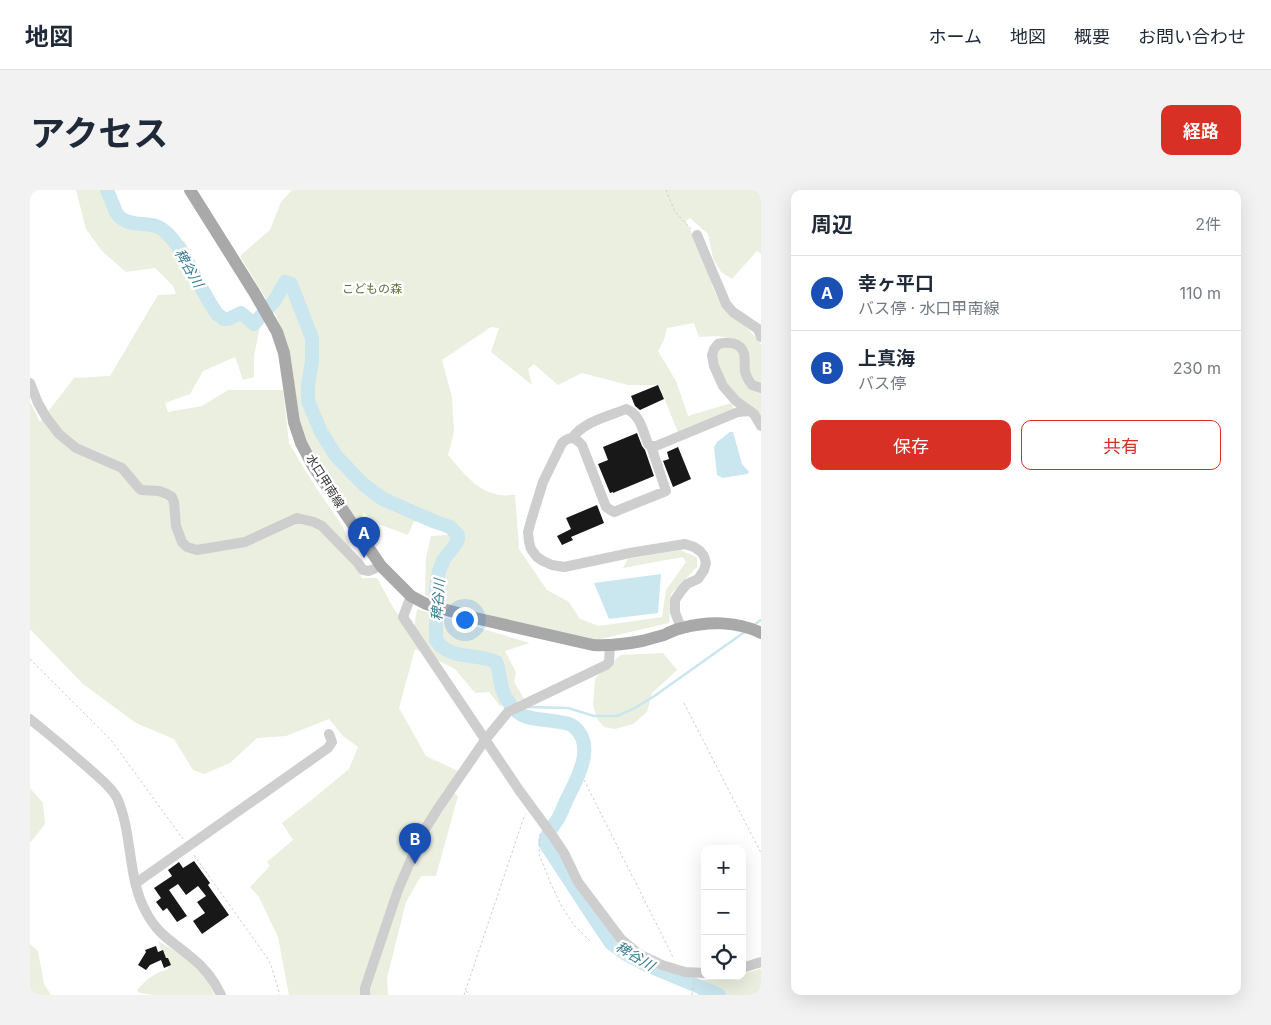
<!DOCTYPE html>
<html lang="ja">
<head>
<meta charset="utf-8">
<style>
	:root { --surface:#fff; --page:#f2f2f3; --text:#1f2937; --muted:#747a83; --line:#e0e1e3; --accent:#d93025 }
	body { margin:0; font-family:Inter,"Noto Sans JP",sans-serif; background:var(--page); color:var(--text) }
	.controls { position:absolute; right:15px; bottom:15px; display:grid; overflow:hidden; border-radius:10px; box-shadow:0 5px 20px #0002 }
	.controls button { width:45px; height:45px; display:grid; place-items:center; padding:0; border:0; border-bottom:1px solid var(--line); background:var(--surface); color:var(--text); font:25px sans-serif }
	.you { position:absolute; left:434px; top:429px; width:18px; height:18px; margin:-12px; border:4px solid #fff; border-radius:50%; background:#1a73e8; box-shadow:0 0 0 8px #1a73e833 }
	.badge { display:grid; place-items:center; width:32px; height:32px; border-radius:50%; background:var(--accent); color:#fff; font-size:16px; font-weight:700 }
	.pin { position:absolute; translate:-50% -41px; filter:drop-shadow(0 1px 2px #0008) }
	.pin::after { content:''; position:absolute; top:26px; width:18px; height:15px; background:inherit; clip-path:polygon(0 0,100% 0,50% 100%) }
	.list { margin:0; padding:0; list-style:none }
	h2 { display:flex; justify-content:space-between; align-items:center; height:65px; margin:0; padding:0 20px; font-size:21px }
	h2 small { font-size:16px; font-weight:400; color:var(--muted) }
	.list li { display:grid; grid-template-columns:32px 1fr auto; gap:15px; align-items:center; box-sizing:border-box; height:75px; padding:0 20px; border-top:1px solid var(--line) }
	.list b { display:block; font-size:19px; white-space:nowrap }
	.list p { margin:0; font-size:16px; white-space:nowrap; color:var(--muted) }
	.list em { font-size:16px; font-style:normal; color:var(--muted) }
	.actions { display:flex; gap:10px; padding:15px 20px }
	.actions a { flex:1; padding:11px 0; border:1px solid var(--accent); border-radius:10px; text-align:center; font-size:18px; color:var(--accent) }
	.actions .main { background:var(--accent); color:#fff }
	.icon { flex:none; width:28px; height:28px; fill:none; stroke:currentColor; stroke-width:2; stroke-linecap:round; stroke-linejoin:round }
	.map { position:relative; flex:none; width:731px; height:805px; overflow:hidden; border-radius:10px }
	header { display:flex; align-items:center; gap:30px; box-sizing:border-box; height:70px; padding:0 25px; background:var(--surface); border-bottom:1px solid var(--line) }
	header strong { font-size:24px }
	nav { display:flex; gap:28px; margin-inline-start:auto; font-size:18px }
	.intro { display:flex; align-items:center; justify-content:space-between; box-sizing:border-box; height:120px; padding:0 30px }
	h1 { margin:0; font-size:35px }
	.button { padding:12px 22px; border-radius:10px; background:var(--accent); color:#fff; font-size:18px; font-weight:700 }
	main { display:flex; gap:30px; padding:0 30px }
	aside { flex:1; background:var(--surface); border-radius:10px; box-shadow:0 5px 20px #0002 }
	.map>svg:first-child { display:block }
</style>
</head>
<body>
<header>
<strong>地図</strong>
<nav><a>ホーム</a><a>地図</a><a>概要</a><a>お問い合わせ</a></nav>
</header>
<div class="intro"><h1>アクセス</h1><a class="button">経路</a></div>
<main>
<div class="map">
<svg width="731" height="805" viewBox="0 0 731 805">
	<rect width="100%" height="100%" fill="#fff"/>
	<g fill="#eaefdf">
		<polygon points="46,0 80,0 88,29 126,41 155,52 197,132 228,123 231,132 224,166 224,187 213,190 205,167 173,181 160,204 135,213 138,222 172,216 198,200 253,200 259,253 281,290 313,337 332,388 347,388 364,419 383,445 387,419 500,453 475,461 486,482 484,492 494,509 470,516 459,502 445,503 425,479 385,459 369,518 396,566 430,582 420,600 428,606 406,686 391,686 376,712 357,788 358,805 259,805 248,747 229,707 220,697 240,676 237,672 263,650 252,633 284,608 319,579 328,557 313,546 299,529 256,546 227,548 200,573 174,584 163,580 144,549 106,533 53,494 0,439 0,212 10,232 44,188 80,186 128,105 146,104 143,96 125,78 96,82 72,61 56,39"/>
		<path d="M262,0H731V64L727,61L702,89L691,82L683,68L678,44L660,28L656,31L681,85L682,96L691,115L718,139L729,151L731,155V195L719,189L705,149L688,146L669,147L664,133L637,138L634,150L628,161L646,191L658,226L701,213L705,221L649,245L629,195H598L552,183L528,195L504,174L498,179L502,195L461,162L469,138L461,137L412,170L422,207L424,242L418,265C432,281 446,301 469,305C474,306 480,305 485,305L489,359L517,400L539,412L550,429L569,436L632,427L636,400L656,372L653,367L593,378L598,369L650,360L667,367V377L641,404L639,433L566,450L462,430L395,405L396,367L401,346L418,345L417,338L384,331L378,345L351,335L334,323L326,334L286,272L272,243L258,156L246,125L210,66L240,40L251,12Z"/>
		<polygon points="693,156 705,156 711,165 717,194 727,202 731,202 731,229 703,204 684,168 687,161"/>
		<polygon points="633,463 647,480 622,503 617,522 603,534 585,539 574,537 568,530 563,515 565,489 575,478 591,465"/>
		<polygon points="0,598 13,613 15,634 0,653"/>
		<path d="M128,751L166,773L177,788L184,805H124L110,803L107,800C116,790 125,782 137,780L139,775L132,763Z"/>
		<polygon points="0,754 8,761 14,794 21,805 0,805"/>
		<polygon points="731,779 731,805 668,805 668,791 701,786 712,786 712,784"/>
	</g>
	<g fill="#cae6ef">
		<polygon points="700,242 703,242 712,274 719,282 717,284 693,288 687,285 684,257 687,252"/>
		<polygon points="631,384 628,423 579,429 564,393"/>
	</g>
	<g fill="none" stroke-linecap="round" stroke-linejoin="round">
		<g stroke="#cae6ef" stroke-width="2.5">
			<polyline points="724,435 731,430"/>
			<polyline points="498,517 538,518 564,526 587,526 603,519 623,507 716,441"/>
		</g>
		<path stroke="#cae6ef" stroke-width="14" d="M77,0L86,22C95,37 112,32 126,36C135,39 142,48 147,55L180,113L187,124L194,129H198L211,123L224,134L245,110L255,92L261,94L282,148V171L278,196V211L291,242L306,266L334,295L353,309L403,331L420,337L428,345V349L425,355L414,369L409,381L406,399V450C419,470 446,463 466,472C471,484 469,497 476,508C490,533 505,527 529,532C534,533 539,533 543,536C567,555 547,589 537,609C534,615 532,621 529,627C524,636 516,643 515,653L568,734L581,753L596,764L617,775L689,805"/>
	</g>
	<g fill="#181818">
		<polygon points="628,195 634,209 610,220 605,216 601,206"/>
		<polygon points="607,243 612,256 615,260 624,286 583,303 583,302 580,303 568,274 578,270 573,257"/>
		<polygon points="648,257 661,289 643,297 633,271 639,269 637,262"/>
		<polygon points="567,315 574,333 541,347 543,350 532,355 527,346 541,339 536,328"/>
		<polygon points="164,671 180,693 178,695 199,725 172,744 163,731 175,723 167,712 176,706 168,696 156,705 148,694 139,700 157,726 147,732 137,718 133,721 126,712 131,708 124,698 142,686 138,680 149,672 153,678"/>
		<polygon points="126,756 128,762 133,760 136,768 138,768 141,775 134,778 131,770 120,775 116,780 108,775 116,762 115,760"/>
	</g>
	<g fill="none" stroke-linecap="round" stroke-linejoin="round">
		<g stroke="#cecece" stroke-width="1" stroke-dasharray="2.5 2.5" stroke-linecap="butt">
			<polyline points="636,0 645,22 661,39"/>
			<polyline points="0,469 81,550 153,649"/>
			<polyline points="654,513 731,663"/>
			<polyline points="554,590 644,769"/>
			<polyline points="510,644 509,664 520,692 532,717 544,735 561,752"/>
			<polyline points="164,665 238,769 241,775 250,805"/>
			<polyline points="436,801 440,805"/>
			<polyline points="434,805 495,624"/>
			<polyline points="662,805 664,791"/>
		</g>
		<g stroke="#cecece" stroke-width="10">
			<polyline points="667,45 696,114 703,122 728,139 731,147"/>
			<polyline points="0,193 8,213 16,227 29,244 46,258 92,278 108,297 111,300 129,301 137,304 142,307 144,312 146,336 152,352 157,357 167,360 215,352 267,328 284,332 292,336 328,373 333,380 339,381 351,376"/>
			<path d="M731,198L722,195C719,191 716,186 715,181C714,175 716,166 713,161C708,151 697,152 688,154L684,159L682,165L684,176L693,196L706,211L724,224L731,236"/>
			<path d="M542,248C555,231 577,227 596,219C610,224 613,241 618,254L621,256H626L708,222L720,221"/>
			<path d="M621,256L636,301L584,322L576,317L552,255C545,247 540,246 532,253L513,292L501,331L498,342L499,352L501,359L507,367L513,371L522,375L534,377L600,363L655,354L664,357L670,361L674,366L676,373L674,380L668,389L657,394L651,401L645,410V422L651,438"/>
			<polyline points="381,406 373,427 489,600 522,645 534,663 548,692 591,749 609,764 632,775 655,782 675,783"/>
			<path d="M0,529C22,547 43,564 64,583C72,590 82,598 87,608C103,643 97,688 116,722C128,745 142,751 161,767C174,777 184,790 191,805"/>
			<polyline points="106,693 298,558 302,552 299,544"/>
			<polyline points="712,778 731,772"/>
			<polyline points="335,805 335,798 368,700 392,644 407,620 455,550 478,522 576,475 579,472 580,456"/>
		</g>
		<path stroke="#a9a9a9" stroke-width="12" d="M160,0L224,102L247,142L254,163L264,232L271,253L283,276L351,376L381,406L396,414L445,428L563,455C579,456 596,454 612,451C619,449 627,447 634,445C640,442 646,439 652,438C678,431 707,431 731,443"/>
	</g>
	<g text-anchor="middle" stroke-width="5" stroke-linejoin="round" paint-order="stroke">
		<g font-size="12" fill="#5c713b" stroke="#fff">
			<text x="342" y="103">こどもの森</text>
		</g>
		<g font-size="12" fill="#313131" stroke="#fff">
			<text transform="translate(295 291) rotate(58)" y="4">水口甲南線</text>
		</g>
		<g font-size="14" font-style="italic" fill="#377d93" stroke="#fff">
			<text transform="translate(159 78) rotate(60)" y="5">稗谷川</text>
			<text transform="translate(408 410) rotate(-86)" y="5">稗谷川</text>
			<text transform="translate(605 766) rotate(31)" y="5">稗谷川</text>
		</g>
	</g>
</svg>
<div class="controls">
<button>+</button>
<button>−</button>
<button><svg class="icon" aria-label="locate" viewBox="0 0 24 24"><circle cx="12" cy="12" r="6"/><path d="M12 2v4M12 18v4M2 12h4M18 12h4"/></svg></button>
</div>
<div class="you"></div>
<div class="pin badge" style="left:334px;top:368px;background:#1a4fb4">A</div>
<div class="pin badge" style="left:385px;top:674px;background:#1a4fb4">B</div>
</div>
<aside>
<h2>周辺<small>2件</small></h2>
<ul class="list">
<li><span class="badge" style="background:#1a4fb4">A</span><div><b>幸ヶ平口</b><p>バス停 · 水口甲南線</p></div><em>110 m</em></li>
<li><span class="badge" style="background:#1a4fb4">B</span><div><b>上真海</b><p>バス停</p></div><em>230 m</em></li>
</ul>
<div class="actions"><a class="main">保存</a><a>共有</a></div>
</aside>
</main>
</body>
</html>
